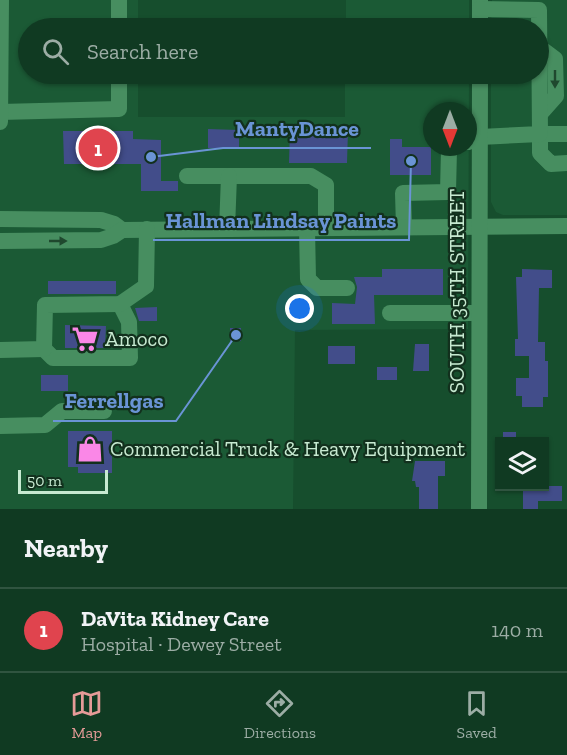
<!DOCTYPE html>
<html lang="en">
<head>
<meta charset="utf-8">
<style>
	:root { --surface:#103a22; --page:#19412a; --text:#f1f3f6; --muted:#9cada5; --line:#305440; --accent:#e69b98 }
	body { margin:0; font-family:"Zilla Slab",serif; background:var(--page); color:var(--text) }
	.controls { position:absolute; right:18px; bottom:18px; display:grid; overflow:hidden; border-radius:0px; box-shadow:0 2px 4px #0004 }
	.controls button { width:54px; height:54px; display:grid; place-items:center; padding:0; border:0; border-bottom:2px solid var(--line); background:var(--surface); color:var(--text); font:30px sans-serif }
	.compass { position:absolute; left:423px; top:102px; width:54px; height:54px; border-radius:50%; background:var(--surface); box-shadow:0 2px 4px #0004; rotate:180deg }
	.scale { position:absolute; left:18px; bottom:15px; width:90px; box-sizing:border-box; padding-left:6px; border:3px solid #c7ead1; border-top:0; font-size:16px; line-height:21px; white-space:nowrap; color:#c7ead1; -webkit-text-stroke:4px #12301d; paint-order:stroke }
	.you { position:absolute; left:300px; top:309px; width:21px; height:21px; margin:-15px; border:4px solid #fff; border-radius:50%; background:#1a73e8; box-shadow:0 0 0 9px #1a73e833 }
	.badge { display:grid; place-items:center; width:39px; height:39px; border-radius:50%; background:var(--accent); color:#fff; font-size:20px; font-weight:700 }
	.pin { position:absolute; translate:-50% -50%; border:3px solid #fff; box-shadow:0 2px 6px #0006 }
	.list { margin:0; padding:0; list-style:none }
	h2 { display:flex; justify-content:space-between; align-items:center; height:78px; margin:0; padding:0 24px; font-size:26px }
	h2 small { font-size:20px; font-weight:400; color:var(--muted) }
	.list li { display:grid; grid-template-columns:39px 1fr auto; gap:18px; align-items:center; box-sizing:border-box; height:84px; padding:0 24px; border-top:2px solid var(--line) }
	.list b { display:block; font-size:22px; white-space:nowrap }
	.list p { margin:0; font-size:20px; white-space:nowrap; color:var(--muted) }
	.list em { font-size:20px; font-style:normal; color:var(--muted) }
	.icon { flex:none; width:33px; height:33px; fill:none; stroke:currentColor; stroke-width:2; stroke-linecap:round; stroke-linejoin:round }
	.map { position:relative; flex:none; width:567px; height:509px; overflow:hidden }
	.search { position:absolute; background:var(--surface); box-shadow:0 2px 4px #0004; left:18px; right:18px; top:18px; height:66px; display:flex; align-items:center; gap:15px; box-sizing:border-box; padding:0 21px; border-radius:33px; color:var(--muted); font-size:22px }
	.sheet { height:162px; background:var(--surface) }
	nav { display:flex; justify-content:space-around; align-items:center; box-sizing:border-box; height:84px; border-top:2px solid var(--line); background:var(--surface); font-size:16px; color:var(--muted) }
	nav a { display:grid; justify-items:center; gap:3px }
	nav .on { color:var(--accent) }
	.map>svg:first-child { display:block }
</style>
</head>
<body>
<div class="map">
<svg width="567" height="509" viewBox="0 0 567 509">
	<rect width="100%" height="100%" fill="#164e2d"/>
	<g fill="#1b5a35" fill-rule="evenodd">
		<path d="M0,0H138V28H28V74H138V117H345V74H469L468,329L295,330L293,509H0ZM432,111H468V147H432Z"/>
		<rect x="346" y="0" width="123" height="28"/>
		<polygon points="492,0 567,0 567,215 503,215 496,212 491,202 491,74 538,74 538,28 491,28"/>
	</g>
	<g fill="#424d8a">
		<polygon points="208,129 239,130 239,148 208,148"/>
		<polygon points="290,129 348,130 347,163 289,163"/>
		<polygon points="63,131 133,131 133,139 161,140 161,181 178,181 178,191 141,191 141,164 64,164"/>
		<polygon points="390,139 402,139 402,147 431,147 431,175 390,175"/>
		<polygon points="382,269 443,269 443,295 374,295 375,324 332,324 332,303 355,304 357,287 354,277 382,277"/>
		<polygon points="522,269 552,270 552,288 539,288 538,342 545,342 545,361 548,361 548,397 543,397 543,407 522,407 522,396 516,396 516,378 529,378 529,356 515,356 515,339 518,339 516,277 522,277"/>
		<rect x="48" y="281" width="68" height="13"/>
		<polygon points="157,307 157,321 139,321 135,308"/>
		<polygon points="65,325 106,326 105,348 65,348"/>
		<rect x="230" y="328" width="11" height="13"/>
		<polygon points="415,344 429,344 429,371 413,371"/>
		<rect x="328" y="346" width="27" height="18"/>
		<rect x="377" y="367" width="20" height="13"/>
		<rect x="41" y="375" width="27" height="16"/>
		<polygon points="68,431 112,431 112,473 78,473 78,467 68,467"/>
		<rect x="503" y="432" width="13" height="9"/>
		<polygon points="415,461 445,461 445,476 438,476 438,509 419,509 419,487 416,487 415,481 412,481"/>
		<polygon points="523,486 562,486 562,501 538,501 538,509 523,509"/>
	</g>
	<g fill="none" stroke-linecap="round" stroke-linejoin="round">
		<g stroke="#478e60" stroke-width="16">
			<polyline points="119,28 119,0"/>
			<polyline points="480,28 480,0"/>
			<polyline points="539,47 555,59 556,96 540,114"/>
			<polyline points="0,112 119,109 119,74"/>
			<polyline points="0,122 1,0"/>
			<polyline points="567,134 540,134 540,153 551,164 567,163"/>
			<polyline points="468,142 480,137 540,134 539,10 480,9"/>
			<polyline points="187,176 311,176 326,185 326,228"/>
			<polyline points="0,219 101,220 114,224 122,230"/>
			<polyline points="404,227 403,193 448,192 449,149 453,147"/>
			<polyline points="307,228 308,279 317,288 347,288"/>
			<polyline points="227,229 229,176"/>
			<polyline points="0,241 101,240 113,236 122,230 567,226"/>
			<polyline points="390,313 479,313"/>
			<polyline points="44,349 53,358 130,358 129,322 120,304"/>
			<polyline points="0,350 44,349 45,305 120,304 146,286 147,229"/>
			<polyline points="0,426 45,425 62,411 104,411"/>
			<polyline points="479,509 480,74"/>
		</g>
	</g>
	<defs><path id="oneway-solid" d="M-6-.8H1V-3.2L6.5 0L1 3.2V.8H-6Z" transform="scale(1.5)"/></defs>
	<g fill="#1f482e">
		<use href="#oneway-solid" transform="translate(555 79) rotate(90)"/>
		<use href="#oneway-solid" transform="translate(58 241)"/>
	</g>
	<defs>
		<g id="supermarket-bare" transform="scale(2.07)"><path d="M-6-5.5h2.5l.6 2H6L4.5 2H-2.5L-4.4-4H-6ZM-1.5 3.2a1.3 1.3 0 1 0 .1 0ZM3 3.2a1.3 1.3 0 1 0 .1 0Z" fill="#fa87e7" stroke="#12301d" stroke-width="2.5" paint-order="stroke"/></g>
		<g id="shop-bare" transform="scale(2.07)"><path d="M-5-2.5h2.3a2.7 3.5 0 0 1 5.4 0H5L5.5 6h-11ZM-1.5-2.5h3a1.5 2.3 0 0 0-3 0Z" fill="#fa87e7" stroke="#12301d" stroke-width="2.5" paint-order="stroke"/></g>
	</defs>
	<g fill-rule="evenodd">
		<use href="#supermarket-bare" x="85" y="339"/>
		<use href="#shop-bare" x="90" y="449"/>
	</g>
	<g text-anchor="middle" stroke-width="4.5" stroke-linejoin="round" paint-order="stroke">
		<g font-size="21" fill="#c7ead1" stroke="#12301d">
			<text transform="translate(457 291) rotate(-90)" y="7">SOUTH 35TH STREET</text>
		</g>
		<g font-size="21" fill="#c7ead1" stroke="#12301d" text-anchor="start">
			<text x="105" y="346">Amoco</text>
			<text x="110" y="456">Commercial Truck &amp; Heavy Equipment</text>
		</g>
	</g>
	<path fill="none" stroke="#6a94d5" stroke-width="2" d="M151 157L223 148H371M411 161L409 240H153M236 335L176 421H53"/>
	<g fill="#6a94d5" stroke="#12301d" stroke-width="2">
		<circle cx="151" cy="157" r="6"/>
		<circle cx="411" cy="161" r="6"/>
		<circle cx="236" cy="335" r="6"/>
	</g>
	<g font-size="22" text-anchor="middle" font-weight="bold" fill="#6a94d5" stroke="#12301d" stroke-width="4.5" stroke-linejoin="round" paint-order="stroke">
		<text x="297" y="136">MantyDance</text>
		<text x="281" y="228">Hallman Lindsay Paints</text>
		<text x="114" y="408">Ferrellgas</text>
	</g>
</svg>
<div class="controls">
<button><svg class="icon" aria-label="layers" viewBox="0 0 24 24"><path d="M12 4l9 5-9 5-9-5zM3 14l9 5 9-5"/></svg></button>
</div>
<svg class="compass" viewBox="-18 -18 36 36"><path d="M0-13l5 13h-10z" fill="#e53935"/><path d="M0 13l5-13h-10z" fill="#9cada5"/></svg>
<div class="scale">50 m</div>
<div class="you"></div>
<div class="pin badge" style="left:98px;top:148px;background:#e0444e">1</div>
<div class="search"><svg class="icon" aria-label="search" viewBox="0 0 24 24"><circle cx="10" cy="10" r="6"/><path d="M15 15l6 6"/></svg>Search here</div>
</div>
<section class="sheet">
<h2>Nearby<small></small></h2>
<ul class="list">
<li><span class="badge" style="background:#e0444e">1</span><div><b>DaVita Kidney Care</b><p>Hospital · Dewey Street</p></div><em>140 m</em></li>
</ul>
</section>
<nav>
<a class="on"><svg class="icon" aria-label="map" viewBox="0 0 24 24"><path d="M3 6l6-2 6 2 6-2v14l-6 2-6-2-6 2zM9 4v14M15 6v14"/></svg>Map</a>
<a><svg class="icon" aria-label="directions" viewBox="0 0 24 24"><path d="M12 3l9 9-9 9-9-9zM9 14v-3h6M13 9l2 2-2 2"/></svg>Directions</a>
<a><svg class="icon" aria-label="saved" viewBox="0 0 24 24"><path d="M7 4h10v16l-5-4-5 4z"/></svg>Saved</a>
</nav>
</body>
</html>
